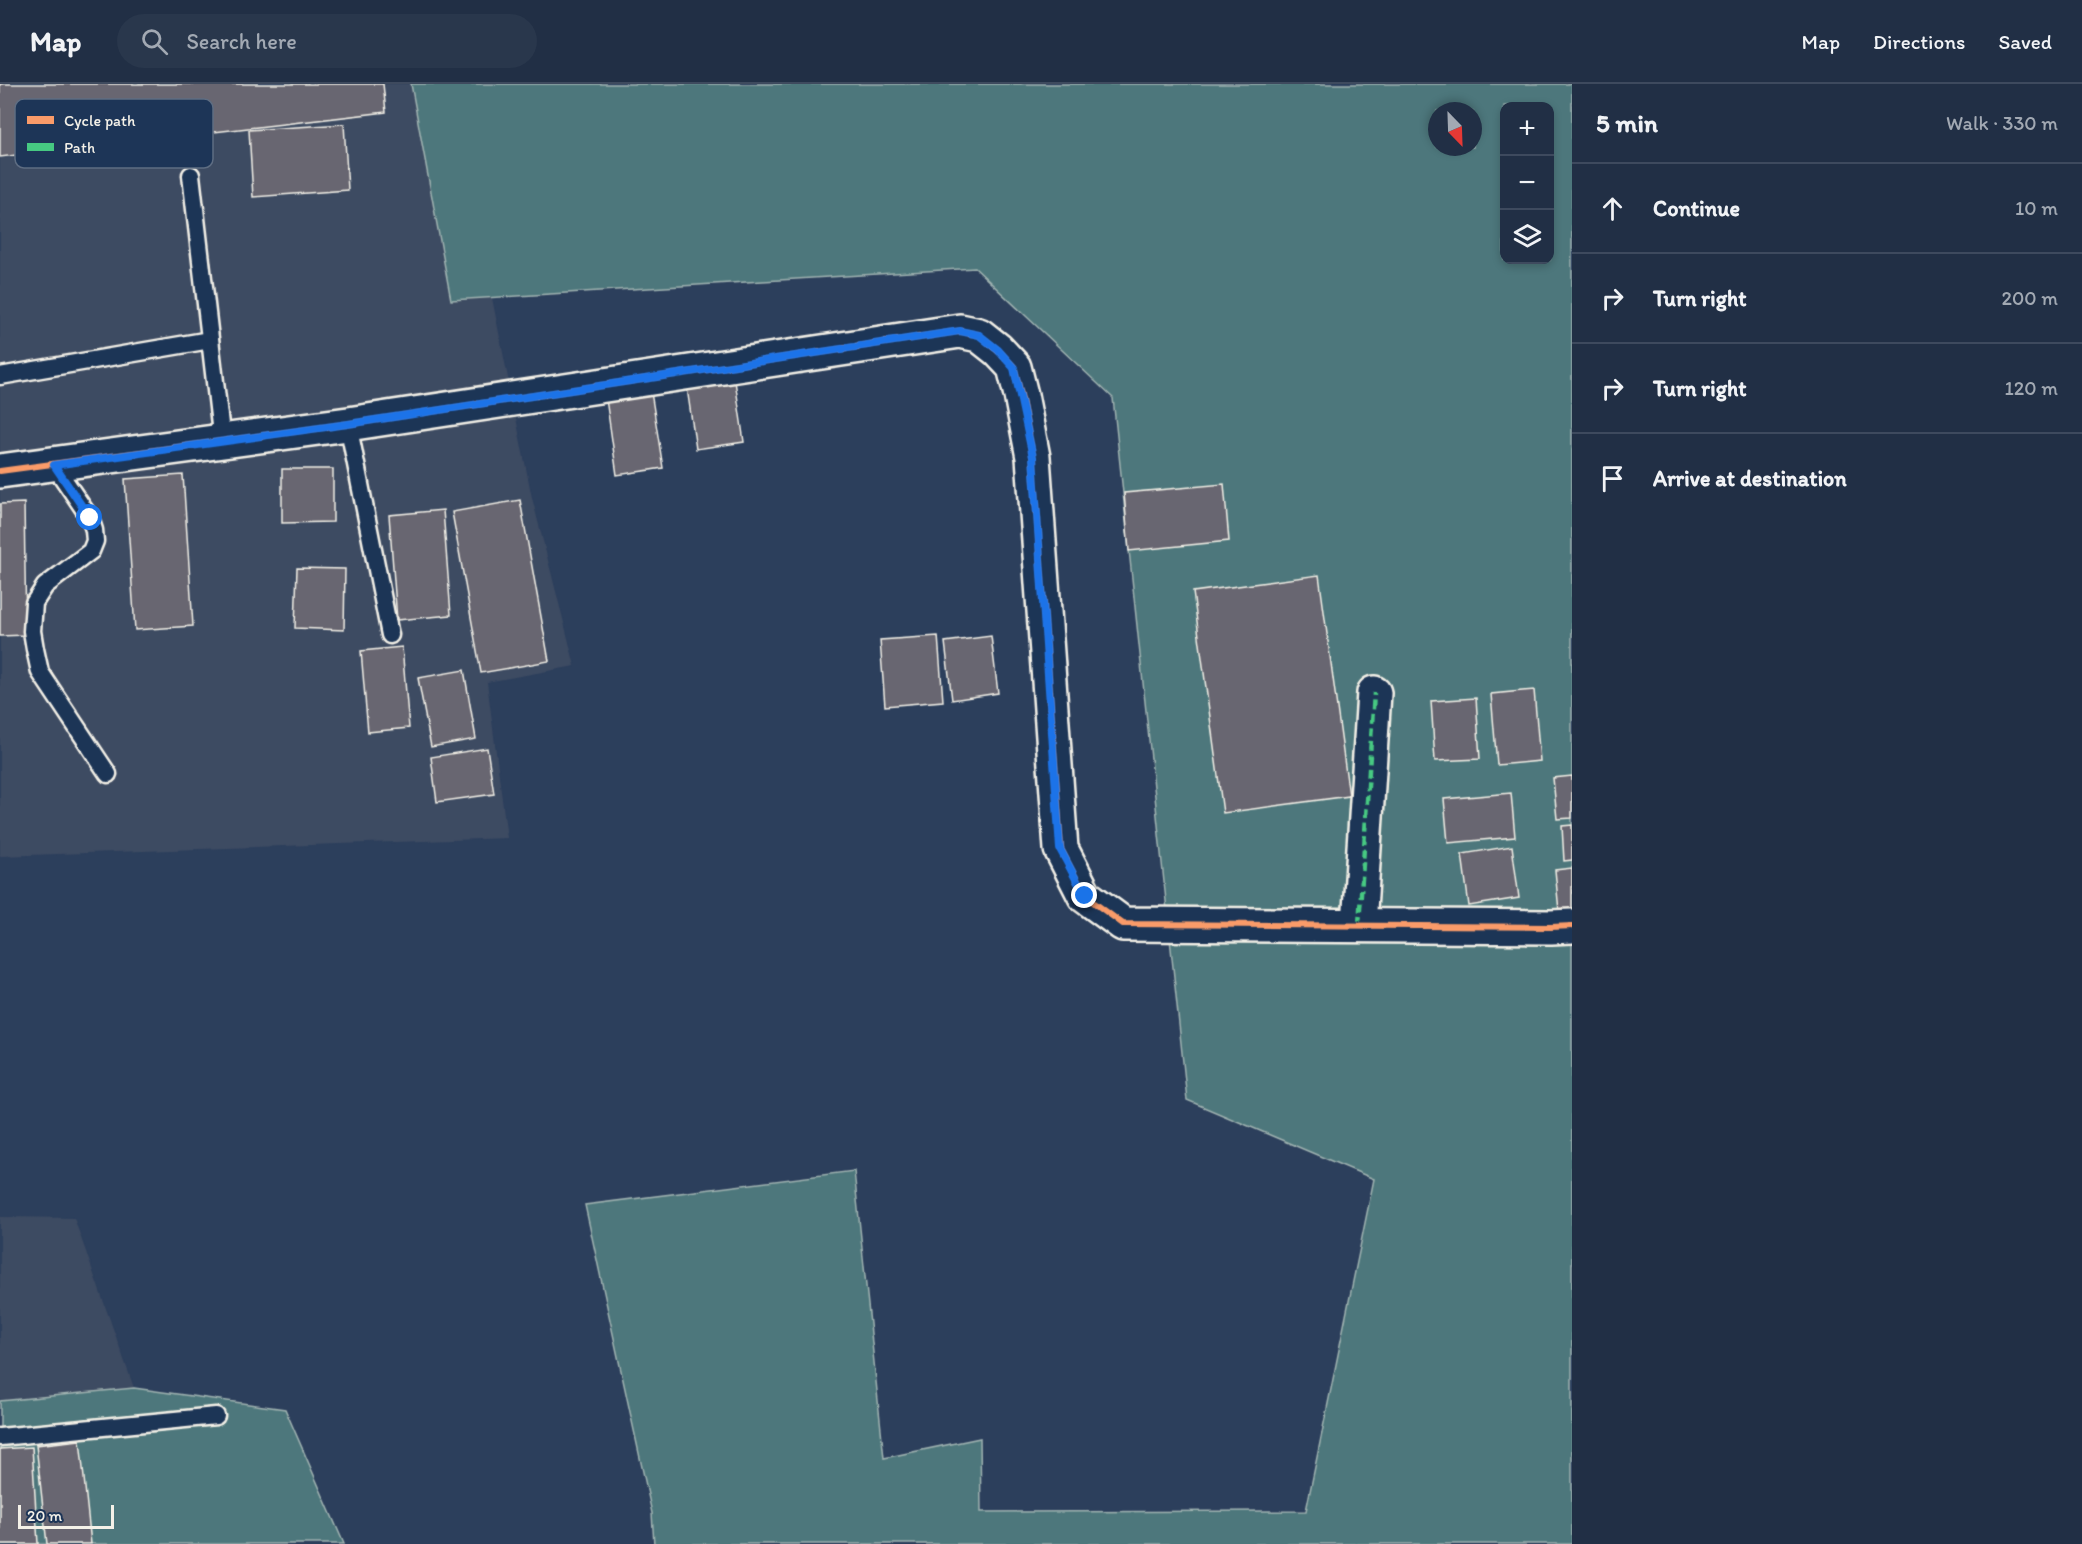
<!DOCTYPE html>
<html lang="en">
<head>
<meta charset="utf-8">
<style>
	:root { --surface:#212f45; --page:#29374c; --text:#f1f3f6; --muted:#a2a9b3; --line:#3e4a5e }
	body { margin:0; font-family:Itim,sans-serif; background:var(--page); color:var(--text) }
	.controls { position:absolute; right:18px; top:18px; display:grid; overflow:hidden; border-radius:12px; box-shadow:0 3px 9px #0003 }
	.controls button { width:54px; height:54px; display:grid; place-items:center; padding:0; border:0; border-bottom:2px solid var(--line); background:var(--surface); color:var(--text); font:30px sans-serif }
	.compass { position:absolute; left:1428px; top:18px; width:54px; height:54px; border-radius:50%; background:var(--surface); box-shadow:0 3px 9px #0003; rotate:157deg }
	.scale { position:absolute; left:18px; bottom:15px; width:96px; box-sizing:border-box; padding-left:6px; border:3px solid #f4f1e8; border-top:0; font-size:16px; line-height:21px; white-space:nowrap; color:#f4f1e8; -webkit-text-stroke:4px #1d3557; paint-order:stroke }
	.stop { position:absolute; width:18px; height:18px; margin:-14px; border:4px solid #1a73e8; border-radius:50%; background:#fff }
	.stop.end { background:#1a73e8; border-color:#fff; box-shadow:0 2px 6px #0008 }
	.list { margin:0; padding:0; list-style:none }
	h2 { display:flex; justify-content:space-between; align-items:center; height:78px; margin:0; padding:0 24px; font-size:26px }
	h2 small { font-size:20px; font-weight:400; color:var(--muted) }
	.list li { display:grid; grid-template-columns:39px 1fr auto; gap:18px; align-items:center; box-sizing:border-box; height:90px; padding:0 24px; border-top:2px solid var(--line) }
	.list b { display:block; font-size:22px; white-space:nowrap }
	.list em { font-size:20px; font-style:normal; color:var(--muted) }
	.icon { flex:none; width:33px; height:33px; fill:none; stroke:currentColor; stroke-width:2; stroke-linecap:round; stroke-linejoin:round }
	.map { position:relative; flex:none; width:1572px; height:1460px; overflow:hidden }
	header { display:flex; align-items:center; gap:36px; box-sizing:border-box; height:84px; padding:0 30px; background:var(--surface); border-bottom:2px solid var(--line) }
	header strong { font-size:28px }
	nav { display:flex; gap:33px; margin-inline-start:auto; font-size:21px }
	.search { width:420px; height:54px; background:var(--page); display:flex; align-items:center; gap:15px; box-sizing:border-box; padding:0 21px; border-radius:33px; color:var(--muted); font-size:22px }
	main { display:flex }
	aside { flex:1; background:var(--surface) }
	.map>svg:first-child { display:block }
</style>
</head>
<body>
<header>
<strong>Map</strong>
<div class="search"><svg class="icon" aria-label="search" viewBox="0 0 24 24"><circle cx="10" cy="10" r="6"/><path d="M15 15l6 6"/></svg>Search here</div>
<nav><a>Map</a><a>Directions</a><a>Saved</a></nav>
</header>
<main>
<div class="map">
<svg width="1572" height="1460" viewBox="0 0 1572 1460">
	<rect width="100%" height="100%" fill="#2c3f5c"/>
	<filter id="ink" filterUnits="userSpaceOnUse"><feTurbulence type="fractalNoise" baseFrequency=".0167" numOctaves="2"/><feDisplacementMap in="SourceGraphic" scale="12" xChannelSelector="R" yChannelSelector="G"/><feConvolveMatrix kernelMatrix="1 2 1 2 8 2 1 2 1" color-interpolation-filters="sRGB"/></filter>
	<g filter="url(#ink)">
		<g fill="#3e4b62" fill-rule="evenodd">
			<path d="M0,0H1572V489L1133,506L1113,314L975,184L492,214L532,414L575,582L487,598L507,754L0,772ZM1504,22H1550V176H1504ZM1437,27H1473V63H1437Z"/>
			<polygon points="0,1133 74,1134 134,1304 0,1317"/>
		</g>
		<g fill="#4e777b" stroke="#a1b4b2" stroke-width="1.5" fill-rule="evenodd">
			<path d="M411,0H1572V1460H654L652,1429L585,1121L854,1087L884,1374L980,1354L981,1428L1306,1427L1374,1095L1187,1016L1113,314L975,184L451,216ZM1504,22H1550V176H1504ZM1437,27H1473V63H1437Z"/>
			<polygon points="134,1304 285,1325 344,1460 0,1460 0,1317"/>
		</g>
		<g fill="#676671" stroke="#f4f1e8" stroke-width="1.5">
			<polygon points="0,0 383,0 386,28 0,73"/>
			<polygon points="344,40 348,106 253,113 249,46"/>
			<polygon points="735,297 744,358 696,365 687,304"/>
			<polygon points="651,308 663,384 617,391 606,315"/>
			<polygon points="282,385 333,385 333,438 282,439"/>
			<polygon points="183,391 193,542 135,546 125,395"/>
			<polygon points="1224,400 1229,457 1129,467 1124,409"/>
			<polygon points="520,416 549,577 481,589 452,428"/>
			<polygon points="24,419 26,551 0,552 0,420"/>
			<polygon points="443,426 451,531 397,536 389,431"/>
			<polygon points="297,484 345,485 344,546 295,544"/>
			<polygon points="1319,491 1349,712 1223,729 1193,508"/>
			<polygon points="938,552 943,617 885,622 880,556"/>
			<polygon points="991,552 998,609 952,616 945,558"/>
			<polygon points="402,563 409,644 368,648 361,567"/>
			<polygon points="464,586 476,655 431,663 418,594"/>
			<polygon points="1534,606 1540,677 1497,681 1491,610"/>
			<polygon points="1476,614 1480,675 1435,677 1431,617"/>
			<polygon points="487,664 494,710 437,718 431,673"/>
			<polygon points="1572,692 1572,734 1557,735 1553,694"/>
			<polygon points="1511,709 1515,753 1448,759 1444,715"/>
			<polygon points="1572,741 1572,776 1564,777 1562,742"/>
			<polygon points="1512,762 1519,814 1469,822 1462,770"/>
			<polygon points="1572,784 1572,825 1559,827 1555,786"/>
			<polygon points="80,1356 91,1460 47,1460 36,1361"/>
			<polygon points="32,1363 38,1460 0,1460 0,1365"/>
		</g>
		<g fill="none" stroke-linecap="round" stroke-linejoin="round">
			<g stroke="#f4f1e8" stroke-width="21">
				<g id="service">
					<polyline points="191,91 222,358"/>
					<polyline points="0,292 210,256"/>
					<polyline points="348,340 390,551"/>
					<polyline points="54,381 90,434 94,446 95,457 91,467 45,502 34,519 32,547 35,565 40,588 108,690"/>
					<polyline points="0,1353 216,1332"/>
				</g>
			</g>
			<g stroke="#f4f1e8" stroke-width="38">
				<g id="minor">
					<polyline points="0,387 348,340 960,247 979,251 998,266 1014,283 1021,311 1033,373 1061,765 1085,812 1123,840 1551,843 1572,842"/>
					<polyline points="1359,841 1374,609"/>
				</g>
			</g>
			<use href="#service" stroke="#1d3557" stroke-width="16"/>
			<use href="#minor" stroke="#1d3557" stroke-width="33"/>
			<polyline stroke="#46c982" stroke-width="4.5" stroke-dasharray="9 4.5" stroke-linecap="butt" points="1359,841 1374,609"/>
			<g stroke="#1d3557" stroke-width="10">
				<polyline id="cycleway" points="0,387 348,340 960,247 979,251 998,266 1014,283 1021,311 1033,373 1061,765 1085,812 1123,840 1551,843 1572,842"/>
			</g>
			<use href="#cycleway" stroke="#fa9b69" stroke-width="6"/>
		</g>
	</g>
	<g fill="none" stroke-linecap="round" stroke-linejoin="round" filter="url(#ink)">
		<polyline stroke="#1a73e8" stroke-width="8" points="90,434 54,381 348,340 960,247 979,251 998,266 1014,284 1033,373 1060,765 1085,812"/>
	</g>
	<rect x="15" y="15" width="198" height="69" rx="9" fill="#1d3557" stroke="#5e6d82" stroke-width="1.5"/>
	<rect x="27" y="32" width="27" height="8" fill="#fa9b69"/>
	<rect x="27" y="59" width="27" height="8" fill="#46c982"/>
	<g font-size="16" fill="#f4f1e8">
		<text x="64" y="42">Cycle path</text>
		<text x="64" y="69">Path</text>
	</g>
</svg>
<div class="controls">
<button>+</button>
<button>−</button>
<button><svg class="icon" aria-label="layers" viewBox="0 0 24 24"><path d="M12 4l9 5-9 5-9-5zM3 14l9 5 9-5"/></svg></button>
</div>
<svg class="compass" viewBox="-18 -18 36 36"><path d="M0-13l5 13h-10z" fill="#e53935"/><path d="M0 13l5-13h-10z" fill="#a2a9b3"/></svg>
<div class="scale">20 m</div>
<div class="stop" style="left:90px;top:434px"></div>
<div class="stop end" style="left:1085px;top:812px"></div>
</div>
<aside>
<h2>5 min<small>Walk · 330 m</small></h2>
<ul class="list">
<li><svg class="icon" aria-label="ahead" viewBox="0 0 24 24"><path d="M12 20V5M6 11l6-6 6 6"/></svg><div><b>Continue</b></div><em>10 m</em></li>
<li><svg class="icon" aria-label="right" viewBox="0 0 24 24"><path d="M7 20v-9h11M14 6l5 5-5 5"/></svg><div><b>Turn right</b></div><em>200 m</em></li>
<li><svg class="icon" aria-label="right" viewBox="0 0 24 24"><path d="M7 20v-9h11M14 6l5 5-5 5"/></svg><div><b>Turn right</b></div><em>120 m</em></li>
<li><svg class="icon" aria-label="arrive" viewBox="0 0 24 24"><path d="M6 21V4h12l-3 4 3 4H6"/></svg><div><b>Arrive at destination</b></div></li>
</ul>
</aside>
</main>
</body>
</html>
